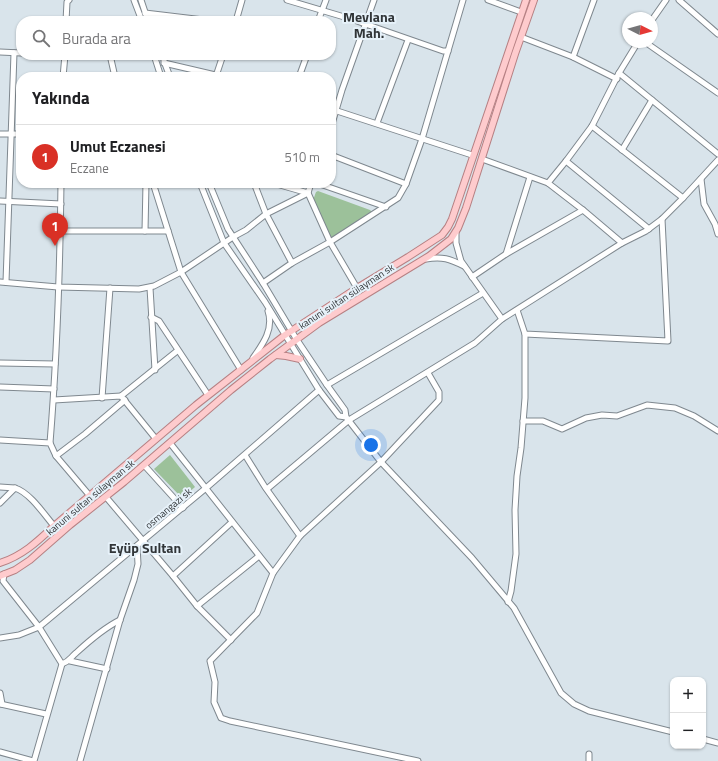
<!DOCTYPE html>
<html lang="tr">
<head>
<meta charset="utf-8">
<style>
	:root { --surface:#fff; --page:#f2f2f2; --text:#202124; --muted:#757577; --line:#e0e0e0; --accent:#d93025 }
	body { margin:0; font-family:"Titillium Web",sans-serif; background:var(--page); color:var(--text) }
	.controls { position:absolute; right:12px; bottom:12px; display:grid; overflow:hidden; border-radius:8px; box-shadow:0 1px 3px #0004 }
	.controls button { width:36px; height:36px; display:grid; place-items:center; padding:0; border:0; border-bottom:1px solid var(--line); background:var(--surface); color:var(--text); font:20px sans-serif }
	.compass { position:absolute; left:622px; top:12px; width:36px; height:36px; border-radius:50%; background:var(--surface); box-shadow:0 1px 3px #0004; rotate:96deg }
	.you { position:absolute; left:371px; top:445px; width:14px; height:14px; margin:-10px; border:3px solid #fff; border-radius:50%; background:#1a73e8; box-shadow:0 0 0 6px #1a73e833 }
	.badge { display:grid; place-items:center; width:26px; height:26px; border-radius:50%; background:var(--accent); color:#fff; font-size:13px; font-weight:700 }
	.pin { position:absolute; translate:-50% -33px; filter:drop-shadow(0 1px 2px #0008) }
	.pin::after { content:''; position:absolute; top:21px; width:14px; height:12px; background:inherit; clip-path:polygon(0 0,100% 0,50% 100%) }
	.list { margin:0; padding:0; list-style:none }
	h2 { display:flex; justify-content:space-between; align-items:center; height:52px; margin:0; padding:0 16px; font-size:17px }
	h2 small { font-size:13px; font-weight:400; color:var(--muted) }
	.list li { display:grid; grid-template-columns:26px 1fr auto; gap:12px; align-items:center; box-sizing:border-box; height:64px; padding:0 16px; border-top:1px solid var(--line) }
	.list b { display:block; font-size:15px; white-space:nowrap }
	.list p { margin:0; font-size:13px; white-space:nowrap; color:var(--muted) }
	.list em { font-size:13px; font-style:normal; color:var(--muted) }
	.icon { flex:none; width:22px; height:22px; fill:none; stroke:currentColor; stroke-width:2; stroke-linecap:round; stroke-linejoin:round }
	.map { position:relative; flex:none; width:718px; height:761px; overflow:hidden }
	.search { position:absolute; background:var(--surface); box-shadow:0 1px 3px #0004; left:16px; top:16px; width:320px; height:44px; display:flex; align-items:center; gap:10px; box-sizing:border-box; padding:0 14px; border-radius:16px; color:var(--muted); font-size:15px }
	.panel { position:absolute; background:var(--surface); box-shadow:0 1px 3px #0004; left:16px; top:72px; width:320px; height:116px; border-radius:16px }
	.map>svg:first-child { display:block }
</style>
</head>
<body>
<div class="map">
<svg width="718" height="761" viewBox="0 0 718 761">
	<rect width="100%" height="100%" fill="#d9e4eb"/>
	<g fill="#9cc19a">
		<polygon points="318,191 370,210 373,213 332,240 312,203 316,192"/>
		<polygon points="170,455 195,487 182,498 154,469"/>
	</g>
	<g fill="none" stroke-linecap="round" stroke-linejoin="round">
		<g stroke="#7f888f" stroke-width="7">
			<g id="minor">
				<polyline points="134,0 142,21"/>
				<polyline points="141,0 148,21"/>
				<polyline points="287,0 351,19 443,51 448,51"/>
				<polyline points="488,0 521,12"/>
				<polyline points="679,0 718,34"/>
				<polyline points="145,13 212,21"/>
				<polyline points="652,20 666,0"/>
				<polyline points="66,21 67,2 69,0"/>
				<polyline points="236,21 242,0"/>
				<polyline points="318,21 326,0"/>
				<polyline points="521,37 573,57 617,79"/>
				<polyline points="645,42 718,93"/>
				<polyline points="0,52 21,53"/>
				<polyline points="108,55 161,55"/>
				<polyline points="110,55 115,77"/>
				<polyline points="154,55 161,77"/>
				<polyline points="573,57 594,0"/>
				<polyline points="164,61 170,77"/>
				<polyline points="164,63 224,77"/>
				<polyline points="619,73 718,154"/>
				<polyline points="216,76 223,55"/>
				<polyline points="63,77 65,55"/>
				<polyline points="299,77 307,55"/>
				<polyline points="331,109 472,155"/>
				<polyline points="377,123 408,40"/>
				<polyline points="331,127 342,90 374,0"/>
				<polyline points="0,134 21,134"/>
				<polyline points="622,150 652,100"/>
				<polyline points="331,155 406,184"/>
				<polyline points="482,159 548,183 583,210 622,243"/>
				<polyline points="566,161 649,229"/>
				<polyline points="530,177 506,254 583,210"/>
				<polyline points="701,179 704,204 715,224 718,234"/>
				<polyline points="153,183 181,272 241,370"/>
				<polyline points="200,183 224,243 265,302 319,390 339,416 346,417"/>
				<polyline points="209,183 228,229 263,283 297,340 327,385 345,410 346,417 381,462 472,558 514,608 561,693 574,704 589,711 673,732"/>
				<polyline points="254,183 266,214 292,263"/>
				<polyline points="273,183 308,193 330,242 357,288"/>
				<polyline points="317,183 386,207"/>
				<polyline points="548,183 566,161 592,126 619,73 638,42"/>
				<polyline points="683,198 718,160"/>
				<polyline points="0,201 61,204"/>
				<polyline points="61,231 168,231"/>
				<polyline points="145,231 146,183"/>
				<polyline points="456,233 456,243 461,261 502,319"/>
				<path d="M426,259C442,256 450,259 464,266"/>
				<polyline points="472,277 506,254"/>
				<polyline points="0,282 58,287 139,289 154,286 181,272 233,237 246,230 266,214 308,193 311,183"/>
				<polyline points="6,282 14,53"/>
				<polyline points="263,283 292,263 330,242 398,198 406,184 422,139 463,0"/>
				<polyline points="150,288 155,370"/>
				<polyline points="517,310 525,334 668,341 662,219"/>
				<polyline points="151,317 159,321 208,395"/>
				<path d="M253,358C263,344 274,329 268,311"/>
				<polyline points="0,363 55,364"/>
				<polyline points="327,385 483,293"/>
				<polyline points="0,387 54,389"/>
				<polyline points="121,396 177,351"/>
				<polyline points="102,398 110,288"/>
				<polyline points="54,400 121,396 156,439"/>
				<polyline points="523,421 543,421 562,429 586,418 602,415 617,416 647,405 675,408 694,416 718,431"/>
				<polyline points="0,440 50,443 56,456 90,496"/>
				<path d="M50,443C57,356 60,269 61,183"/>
				<polyline points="170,443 273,573"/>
				<polyline points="245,455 265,487 300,536"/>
				<polyline points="56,456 85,434 125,400"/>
				<polyline points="144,465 183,508"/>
				<polyline points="0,487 15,488"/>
				<polyline points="267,489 349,420 475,343 502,319 622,243 646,231 662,219 683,198 592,126"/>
				<polyline points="106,497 173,576 232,522"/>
				<path d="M0,503L15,488C29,492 44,514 54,526"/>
				<polyline points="4,574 3,581 39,627 62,664 34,761"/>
				<polyline points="173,576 197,606 231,640"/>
				<polyline points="508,602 511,591 516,554 515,510 517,476 521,448 525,398 525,334"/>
				<polyline points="197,606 259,556"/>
				<polyline points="0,638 19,635 39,627 206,488 319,390"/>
				<polyline points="70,661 107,669"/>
				<path d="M62,664C70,661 70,658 76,653C89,641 104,628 120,620"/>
				<polyline points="0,693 2,704"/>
				<polyline points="0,704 46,714"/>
				<polyline points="703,739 718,743"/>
				<polyline points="0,752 33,761"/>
				<polyline points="80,761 120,620 134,580 138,564 137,546"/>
				<polyline points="418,761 230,721 221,718 214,702 215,682 210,661 257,613 273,573 300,536 381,462 439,400 439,392 428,373"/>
				<polyline points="589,761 589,754"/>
			</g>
		</g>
		<g stroke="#b68083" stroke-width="8">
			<g id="major">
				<polyline points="276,355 286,356 300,359"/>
				<path d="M0,563C22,556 37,542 54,526L196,405L285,335L357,288L408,257L442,235L448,227L452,219L526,0"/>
				<polyline points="0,576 15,570 30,560 70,525 124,482 231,390 270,359 319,323 429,256 451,239 458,228 466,208 515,54 534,0"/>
			</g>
		</g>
		<use href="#minor" stroke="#fff" stroke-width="5"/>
		<use href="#major" stroke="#fecbcd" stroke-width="6"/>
	</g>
	<g text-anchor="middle" stroke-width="4" stroke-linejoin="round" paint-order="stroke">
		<g font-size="10" fill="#313538" stroke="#e6f1f9">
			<text transform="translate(346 296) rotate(-33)" y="4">kanuni sultan sülayman sk</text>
			<text transform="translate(90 497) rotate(-40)" y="4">kanuni sultan sülayman sk</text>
			<text transform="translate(168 508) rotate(-40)" y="4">osmangazi sk</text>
		</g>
		<g font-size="14" font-weight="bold" fill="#313538" stroke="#e6f1f9">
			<text x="369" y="22">Mevlana<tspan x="369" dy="16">Mah.</tspan></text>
			<text x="145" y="553">Eyüp Sultan</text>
		</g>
	</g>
</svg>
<div class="controls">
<button>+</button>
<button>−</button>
</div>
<svg class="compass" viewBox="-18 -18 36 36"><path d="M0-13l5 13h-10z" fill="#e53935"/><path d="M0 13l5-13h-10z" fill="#757577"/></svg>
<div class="you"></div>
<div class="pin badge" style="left:55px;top:246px">1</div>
<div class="search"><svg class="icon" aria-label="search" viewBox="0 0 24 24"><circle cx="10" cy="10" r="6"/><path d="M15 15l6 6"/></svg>Burada ara</div>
<section class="panel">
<h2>Yakında<small></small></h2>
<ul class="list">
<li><span class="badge">1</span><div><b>Umut Eczanesi</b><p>Eczane</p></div><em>510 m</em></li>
</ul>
</section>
</div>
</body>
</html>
